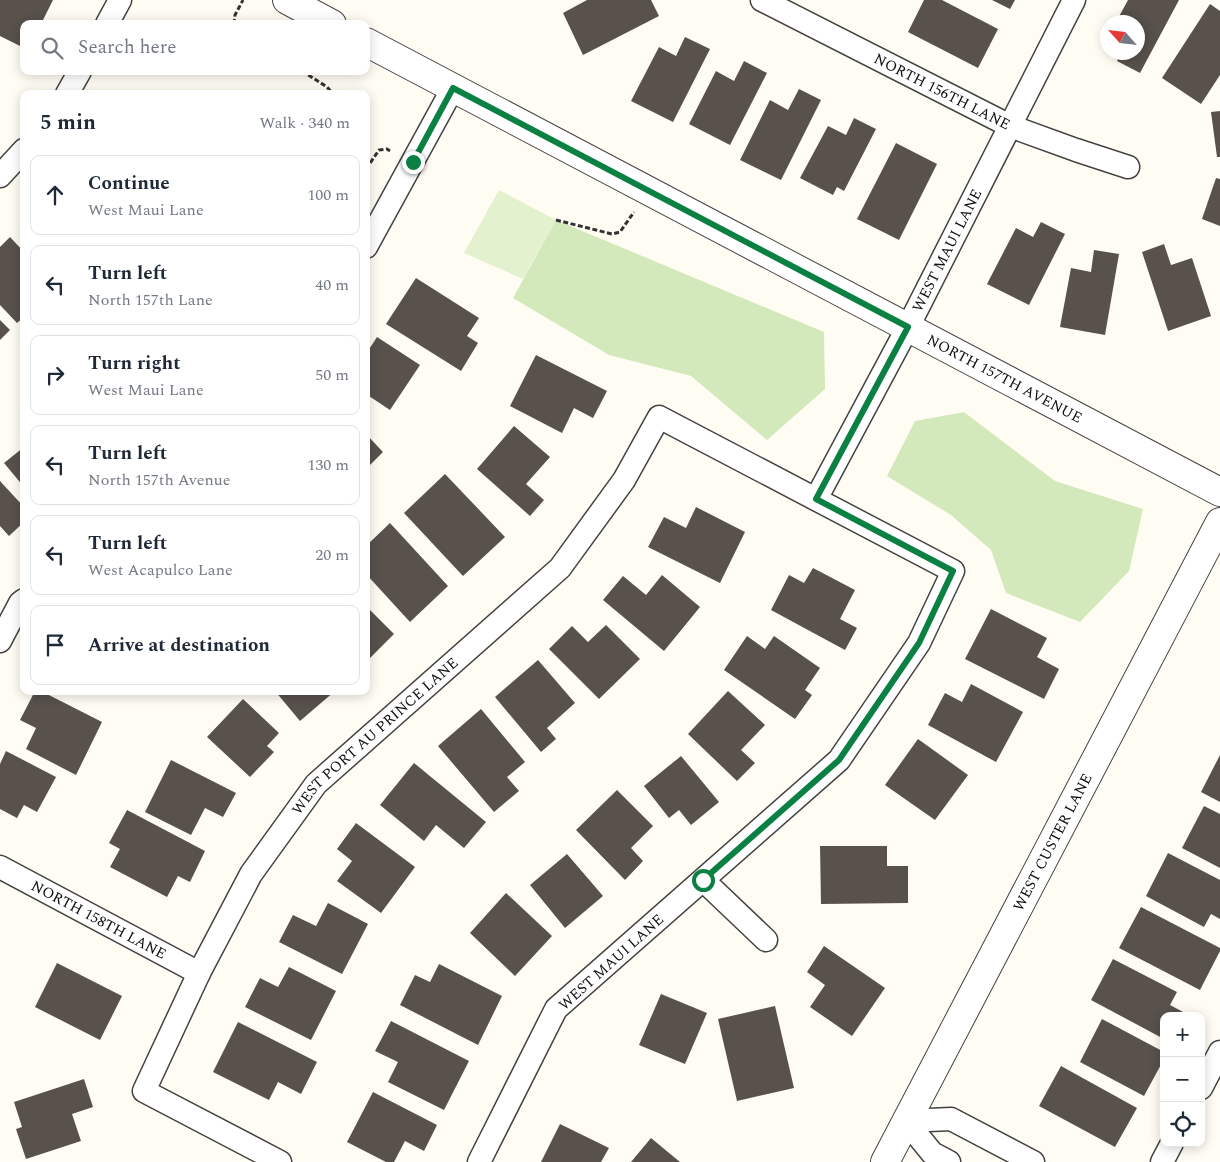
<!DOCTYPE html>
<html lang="en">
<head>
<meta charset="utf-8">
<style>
	:root { --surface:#fff; --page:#f2f2f3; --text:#1f2937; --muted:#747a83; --line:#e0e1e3 }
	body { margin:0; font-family:Spectral,serif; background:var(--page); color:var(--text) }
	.controls { position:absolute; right:15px; bottom:15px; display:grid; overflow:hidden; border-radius:10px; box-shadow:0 2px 12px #0003 }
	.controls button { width:45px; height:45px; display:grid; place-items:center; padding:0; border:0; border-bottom:1px solid var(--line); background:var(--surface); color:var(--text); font:25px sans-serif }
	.compass { position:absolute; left:1100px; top:15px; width:45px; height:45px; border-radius:50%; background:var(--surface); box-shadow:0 2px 12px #0003; rotate:297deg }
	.stop { position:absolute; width:15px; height:15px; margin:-11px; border:4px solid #0b8043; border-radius:50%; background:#fff }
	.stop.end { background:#0b8043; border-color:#fff; box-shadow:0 1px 5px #0008 }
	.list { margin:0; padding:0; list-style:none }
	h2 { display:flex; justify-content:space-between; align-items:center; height:65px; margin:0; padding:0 20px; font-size:21px }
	h2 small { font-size:16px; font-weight:400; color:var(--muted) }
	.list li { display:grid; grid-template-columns:32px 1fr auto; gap:15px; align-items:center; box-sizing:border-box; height:80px; margin:0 10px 10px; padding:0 10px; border:1px solid var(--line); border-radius:10px }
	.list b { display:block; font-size:19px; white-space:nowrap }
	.list p { margin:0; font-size:16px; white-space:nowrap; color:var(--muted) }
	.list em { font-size:16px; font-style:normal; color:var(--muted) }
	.icon { flex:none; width:28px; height:28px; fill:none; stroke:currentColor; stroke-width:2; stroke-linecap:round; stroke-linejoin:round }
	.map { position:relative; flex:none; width:1220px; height:1162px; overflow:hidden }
	.search { position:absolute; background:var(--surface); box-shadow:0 2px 12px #0003; left:20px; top:20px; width:350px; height:55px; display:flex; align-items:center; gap:12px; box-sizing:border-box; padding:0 18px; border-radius:10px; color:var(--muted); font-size:19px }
	.panel { position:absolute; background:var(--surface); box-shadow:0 2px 12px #0003; left:20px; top:90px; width:350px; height:605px; border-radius:10px }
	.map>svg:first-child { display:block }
</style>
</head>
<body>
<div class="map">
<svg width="1220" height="1162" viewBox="0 0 1220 1162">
	<rect width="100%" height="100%" fill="#fffdf3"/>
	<g fill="#d3e9bc">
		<polygon points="556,220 824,332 825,389 767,440 691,376 609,355 513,298"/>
		<polygon points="964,412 1055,481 1143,509 1129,571 1080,622 1006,593 991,550 951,515 887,476 915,421"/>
	</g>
	<polygon fill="#e4f1ce" points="499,190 556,220 523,279 464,253"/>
	<g fill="#58514c">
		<polygon points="0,0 53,0 41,24 24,24 24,48 0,36"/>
		<polygon points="587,0 651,0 659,16 583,55 563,13"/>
		<polygon points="924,0 942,0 998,29 978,68 908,32"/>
		<polygon points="992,0 1015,0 1010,9"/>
		<polygon points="1128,0 1179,0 1140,73 1117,61 1121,52 1138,52 1138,22 1116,22"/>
		<polygon points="1210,4 1220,11 1220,75 1201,104 1162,78"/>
		<polygon points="685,37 710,49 673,122 631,101 659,47 676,56"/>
		<polygon points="744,61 767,73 730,145 689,124 716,71 734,81"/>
		<polygon points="799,89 821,100 781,180 740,160 770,100 788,110"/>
		<polygon points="1220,111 1220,157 1217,157 1211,112"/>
		<polygon points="854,118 876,129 844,191 837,187 833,195 800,178 828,126 846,135"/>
		<polygon points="896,143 937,164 899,240 857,219"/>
		<polygon points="1216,178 1220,179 1220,226 1202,219"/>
		<polygon points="1041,222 1065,234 1029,305 987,284 1016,228 1033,237"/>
		<polygon points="10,237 24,252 24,317 17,323 0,305 0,247"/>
		<polygon points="1164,244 1171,265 1192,258 1211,316 1168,331 1142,252"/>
		<polygon points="1094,250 1119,254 1105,335 1060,327 1071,268 1091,272"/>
		<polygon points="416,278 479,318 467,336 478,343 461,371 386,324"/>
		<polygon points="0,320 10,330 0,340"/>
		<polygon points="377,337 420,365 390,410 366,394 366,354"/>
		<polygon points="536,355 607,391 593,418 574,408 562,433 510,406"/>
		<polygon points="514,426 550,457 526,484 544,500 530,516 477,469"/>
		<polygon points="366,434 383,452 366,469"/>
		<polygon points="24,447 24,487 4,463"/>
		<polygon points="445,474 505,537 463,576 404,513"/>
		<polygon points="0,481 24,507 24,522 9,536 0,526"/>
		<polygon points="696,507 745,532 720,583 648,547 664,517 686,528"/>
		<polygon points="390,523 448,586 410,622 366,574 366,546"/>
		<polygon points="813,568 855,590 840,619 857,628 845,650 771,610 789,575 804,583"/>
		<polygon points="662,575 700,607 664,651 603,600 623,576 646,595"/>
		<polygon points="366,606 394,634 366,662"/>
		<polygon points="991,609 1047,638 1037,657 1059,669 1044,699 965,659"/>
		<polygon points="606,625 640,659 599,699 549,649 572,626 588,642"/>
		<polygon points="747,636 765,649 774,636 820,668 805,690 812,695 795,719 724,670"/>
		<polygon points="538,660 575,703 547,728 556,739 541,752 495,697"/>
		<polygon points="971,684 1023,712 996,762 928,725 945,693 962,702"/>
		<polygon points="35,691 41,691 102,722 76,775 26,749 36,728 20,720"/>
		<polygon points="275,691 335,691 300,721"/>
		<polygon points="728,691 765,725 741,750 755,763 737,781 688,734"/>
		<polygon points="243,699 279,733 267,746 274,752 250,777 207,737"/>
		<polygon points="481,709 525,762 507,777 519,791 494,812 438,746"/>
		<polygon points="918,739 968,775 935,820 885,785"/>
		<polygon points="6,751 56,777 37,812 24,805 17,818 0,809 0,764"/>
		<polygon points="1220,755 1220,802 1201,792"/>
		<polygon points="681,756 719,802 691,825 679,810 669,818 644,786"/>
		<polygon points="171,760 236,793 223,817 205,808 191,835 145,812"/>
		<polygon points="414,763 486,822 464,848 436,825 424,841 380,805"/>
		<polygon points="617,790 653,826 631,848 643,861 625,880 576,830"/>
		<polygon points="1204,806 1220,814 1220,868 1182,848"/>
		<polygon points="127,810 205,851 190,882 178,876 167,897 110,867 120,849 109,843"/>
		<polygon points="356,823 415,867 381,913 337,881 352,861 337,849"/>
		<polygon points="820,846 887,846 887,866 908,866 908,903 821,904"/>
		<polygon points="1168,853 1220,880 1220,919 1211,914 1204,927 1146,896"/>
		<polygon points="567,854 603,896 565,928 530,885"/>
		<polygon points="506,893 552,936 515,976 470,933"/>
		<polygon points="328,903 368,924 342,974 279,942 293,915 316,926"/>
		<polygon points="1141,907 1220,948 1220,951 1200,990 1119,948"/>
		<polygon points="824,946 885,988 852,1036 810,1007 825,985 807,972"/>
		<polygon points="1113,959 1177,992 1170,1005 1185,1013 1184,1016 1164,1016 1164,1039 1091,1000"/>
		<polygon points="57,963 122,996 100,1040 35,1007"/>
		<polygon points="439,964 502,996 478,1045 400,1005 415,975 430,982"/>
		<polygon points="289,967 336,991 311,1040 245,1007 260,978 278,987"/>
		<polygon points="661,994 707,1013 685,1064 639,1045"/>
		<polygon points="775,1006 794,1088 737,1101 718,1019"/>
		<polygon points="1102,1019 1164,1052 1164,1059 1144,1096 1080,1062"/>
		<polygon points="391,1021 469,1061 444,1110 388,1082 398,1062 375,1051"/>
		<polygon points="238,1022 317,1062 301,1094 278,1082 269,1100 213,1072"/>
		<polygon points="1061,1066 1137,1108 1115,1147 1039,1106"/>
		<polygon points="84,1079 93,1107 72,1114 81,1141 26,1159 16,1129 22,1127 14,1102"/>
		<polygon points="373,1092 437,1125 424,1151 405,1141 394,1162 386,1162 347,1142"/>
		<polygon points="560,1124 609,1148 601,1162 541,1162"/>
		<polygon points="651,1138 680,1162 631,1162"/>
	</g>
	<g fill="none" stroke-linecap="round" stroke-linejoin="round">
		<g stroke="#434343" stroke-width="25">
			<g id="minor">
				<path id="s1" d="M762,0L1010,126L1076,150L1128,167"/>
				<polyline points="107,24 120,0"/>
				<polyline points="67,94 80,71"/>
				<polyline points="0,176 24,150"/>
				<polyline points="366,247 453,88"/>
				<path id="s2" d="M816,499L908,327L1074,0"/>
				<polyline points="0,641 20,603 24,600"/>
				<path id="s3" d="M0,867L199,973"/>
				<polyline points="703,880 766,940"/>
				<polyline points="1201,1088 1220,1052"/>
				<polyline points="906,1121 951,1119 1033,1162"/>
				<polyline points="906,1121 932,1153 949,1162"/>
				<path id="s4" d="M280,1162L144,1091L199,973L251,874L316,784L560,568L624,480L659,417L953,571L919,643L839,760L556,1009L479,1162"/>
				<polyline points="1162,1162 1172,1143"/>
			</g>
		</g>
		<g stroke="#434343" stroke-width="30">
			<g id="tertiary">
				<polyline points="287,0 332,24"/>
				<path id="s5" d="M366,42L1220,492"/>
				<path id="s6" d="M885,1162L1220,522"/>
			</g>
		</g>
		<g stroke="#323232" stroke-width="3" stroke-dasharray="5 2.5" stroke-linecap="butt">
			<polyline points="234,24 235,15 243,0"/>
			<polyline points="302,71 327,87 333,94"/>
			<polyline points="366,169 379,150 387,149 390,151"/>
			<polyline points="556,220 612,234 620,232 634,212"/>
		</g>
		<use href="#minor" stroke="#fff" stroke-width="22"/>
		<use href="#tertiary" stroke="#fff" stroke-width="28"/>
	</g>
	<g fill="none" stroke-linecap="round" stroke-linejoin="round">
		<polyline stroke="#0b8043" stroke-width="6" points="413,162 453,88 908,327 816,499 953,571 919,643 839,760 703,880"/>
	</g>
	<g text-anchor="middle" stroke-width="5" stroke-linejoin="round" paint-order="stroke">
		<g font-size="15" fill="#101010" stroke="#fff">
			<text dy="5" stroke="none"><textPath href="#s1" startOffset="202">NORTH 156TH LANE</textPath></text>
			<text dy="5" stroke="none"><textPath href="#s2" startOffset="281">WEST MAUI LANE</textPath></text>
			<text dy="5" stroke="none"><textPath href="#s5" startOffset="722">NORTH 157TH AVENUE</textPath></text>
			<text dy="5" stroke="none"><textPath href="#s4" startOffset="582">WEST PORT AU PRINCE LANE</textPath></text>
			<text dy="5" stroke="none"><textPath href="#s6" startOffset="361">WEST CUSTER LANE</textPath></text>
			<text dy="5" stroke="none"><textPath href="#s3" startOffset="112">NORTH 158TH LANE</textPath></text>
			<text transform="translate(611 962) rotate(-42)" y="5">WEST MAUI LANE</text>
		</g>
	</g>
</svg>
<div class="controls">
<button>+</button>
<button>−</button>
<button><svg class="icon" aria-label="locate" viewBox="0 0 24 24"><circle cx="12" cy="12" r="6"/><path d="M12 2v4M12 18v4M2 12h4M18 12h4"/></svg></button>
</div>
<svg class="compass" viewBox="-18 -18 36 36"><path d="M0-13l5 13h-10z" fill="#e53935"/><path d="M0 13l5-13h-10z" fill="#747a83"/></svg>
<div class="stop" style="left:703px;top:880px"></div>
<div class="stop end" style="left:413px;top:162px"></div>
<div class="search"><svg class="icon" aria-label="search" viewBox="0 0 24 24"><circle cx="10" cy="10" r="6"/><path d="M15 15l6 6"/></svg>Search here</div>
<section class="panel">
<h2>5 min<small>Walk · 340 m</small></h2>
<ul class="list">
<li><svg class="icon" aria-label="ahead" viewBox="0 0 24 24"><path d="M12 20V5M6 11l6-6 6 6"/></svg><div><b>Continue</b><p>West Maui Lane</p></div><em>100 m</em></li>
<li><svg class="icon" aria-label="left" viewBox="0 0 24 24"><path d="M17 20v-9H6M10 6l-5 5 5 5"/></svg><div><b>Turn left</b><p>North 157th Lane</p></div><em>40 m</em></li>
<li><svg class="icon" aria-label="right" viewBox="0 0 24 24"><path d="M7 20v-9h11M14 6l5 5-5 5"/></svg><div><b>Turn right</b><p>West Maui Lane</p></div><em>50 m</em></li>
<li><svg class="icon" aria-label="left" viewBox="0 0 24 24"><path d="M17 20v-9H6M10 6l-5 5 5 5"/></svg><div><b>Turn left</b><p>North 157th Avenue</p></div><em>130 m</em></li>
<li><svg class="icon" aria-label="left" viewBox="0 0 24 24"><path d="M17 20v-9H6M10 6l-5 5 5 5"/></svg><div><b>Turn left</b><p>West Acapulco Lane</p></div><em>20 m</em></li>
<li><svg class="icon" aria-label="arrive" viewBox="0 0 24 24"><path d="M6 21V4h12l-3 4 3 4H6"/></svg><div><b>Arrive at destination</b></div></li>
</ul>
</section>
</div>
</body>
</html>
